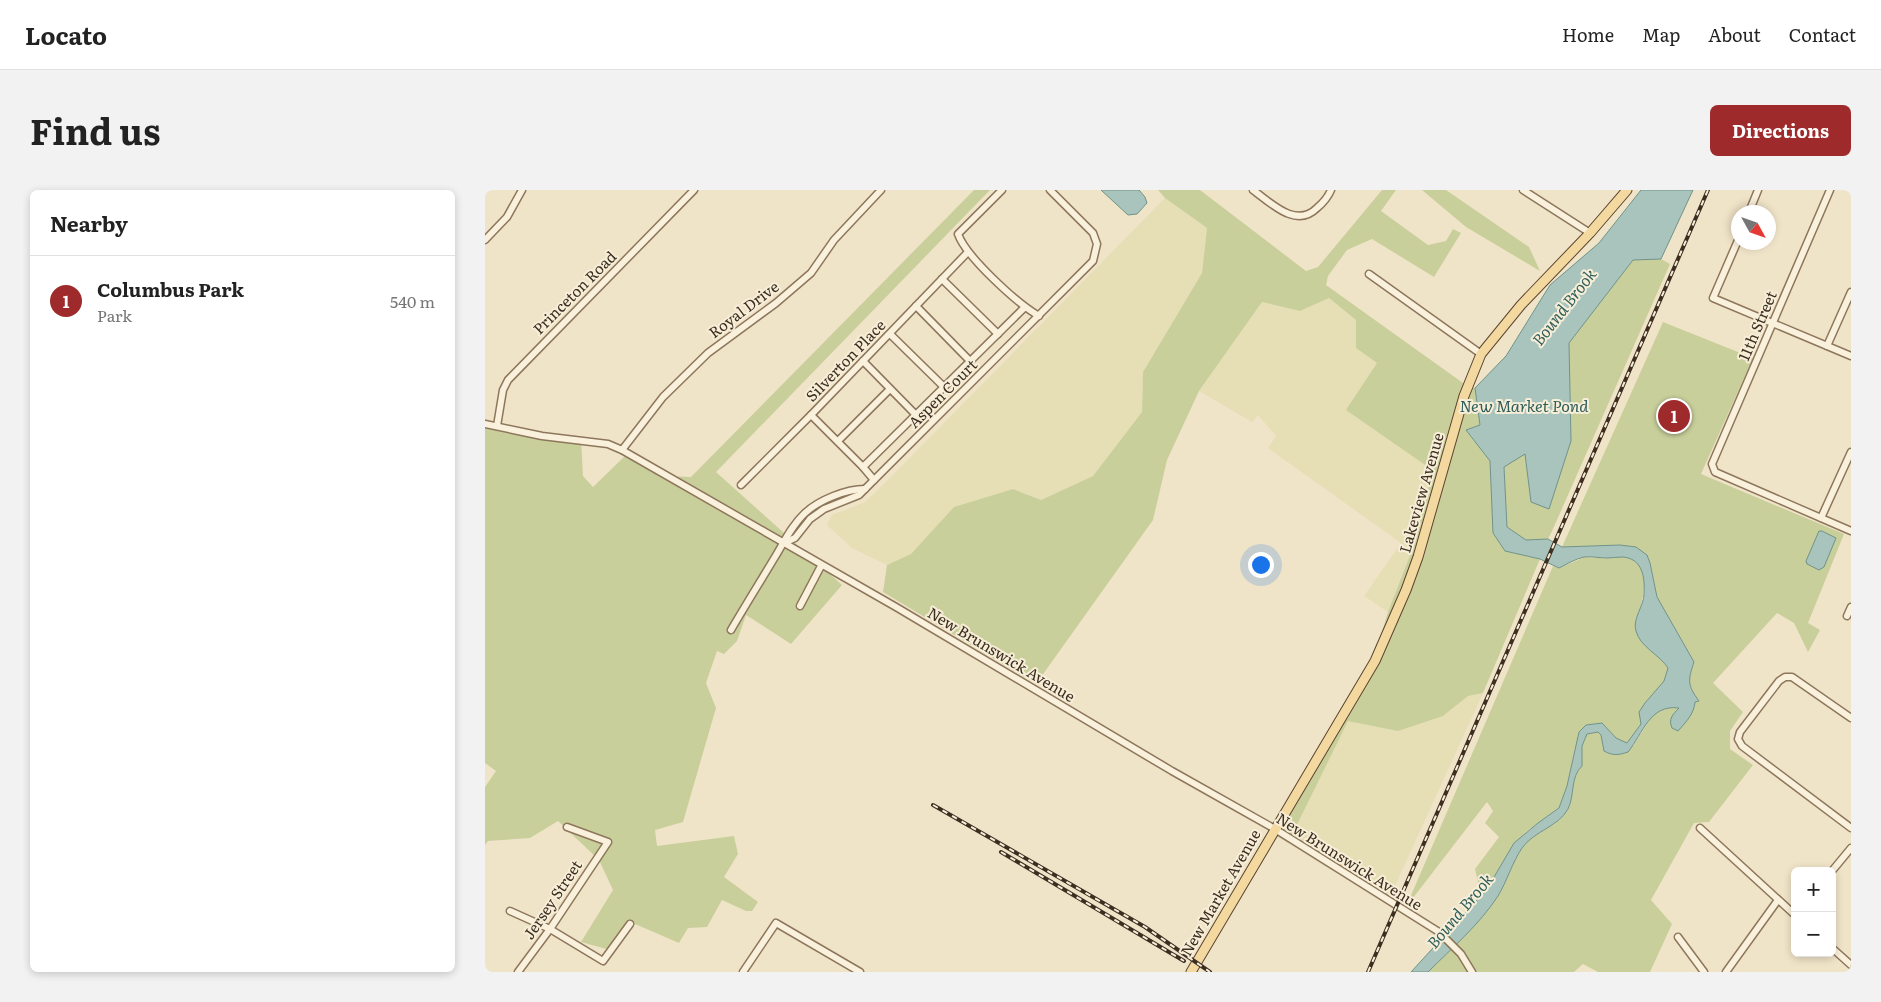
<!DOCTYPE html>
<html lang="en">
<head>
<meta charset="utf-8">
<style>
	:root { --surface:#fff; --page:#f2f2f2; --text:#222; --muted:#767676; --line:#e0e0e0; --accent:#9e2a2b }
	body { margin:0; font-family:Literata,serif; background:var(--page); color:var(--text) }
	.controls { position:absolute; right:15px; bottom:15px; display:grid; overflow:hidden; border-radius:8px; box-shadow:0 2px 8px #0003 }
	.controls button { width:45px; height:45px; display:grid; place-items:center; padding:0; border:0; border-bottom:1px solid var(--line); background:var(--surface); color:var(--text); font:25px sans-serif }
	.compass { position:absolute; left:1246px; top:15px; width:45px; height:45px; border-radius:50%; background:var(--surface); box-shadow:0 2px 8px #0003; rotate:130deg }
	.you { position:absolute; left:775px; top:374px; width:18px; height:18px; margin:-12px; border:4px solid #fff; border-radius:50%; background:#1a73e8; box-shadow:0 0 0 8px #1a73e833 }
	.badge { display:grid; place-items:center; width:32px; height:32px; border-radius:50%; background:var(--accent); color:#fff; font-size:16px; font-weight:700 }
	.pin { position:absolute; translate:-50% -50%; border:2px solid #fff; box-shadow:0 1px 5px #0006 }
	.list { margin:0; padding:0; list-style:none }
	h2 { display:flex; justify-content:space-between; align-items:center; height:65px; margin:0; padding:0 20px; font-size:21px }
	h2 small { font-size:16px; font-weight:400; color:var(--muted) }
	.list li { display:grid; grid-template-columns:32px 1fr auto; gap:15px; align-items:center; box-sizing:border-box; height:90px; padding:0 20px; border-top:1px solid var(--line) }
	.list b { display:block; font-size:19px; white-space:nowrap }
	.list p { margin:0; font-size:16px; white-space:nowrap; color:var(--muted) }
	.list em { font-size:16px; font-style:normal; color:var(--muted) }
	.map { position:relative; flex:none; width:1366px; height:782px; overflow:hidden; border-radius:8px }
	header { display:flex; align-items:center; gap:30px; box-sizing:border-box; height:70px; padding:0 25px; background:var(--surface); border-bottom:1px solid var(--line) }
	header strong { font-size:24px }
	nav { display:flex; gap:28px; margin-inline-start:auto; font-size:18px }
	.intro { display:flex; align-items:center; justify-content:space-between; box-sizing:border-box; height:120px; padding:0 30px }
	h1 { margin:0; font-size:35px }
	.button { padding:12px 22px; border-radius:8px; background:var(--accent); color:#fff; font-size:18px; font-weight:700 }
	main { display:flex; gap:30px; padding:0 30px }
	aside { flex:1; background:var(--surface); border-radius:8px; box-shadow:0 2px 8px #0003 }
	.map>svg:first-child { display:block }
</style>
</head>
<body>
<header>
<strong>Locato</strong>
<nav><a>Home</a><a>Map</a><a>About</a><a>Contact</a></nav>
</header>
<div class="intro"><h1>Find us</h1><a class="button">Directions</a></div>
<main>
<aside>
<h2>Nearby<small></small></h2>
<ul class="list">
<li><span class="badge">1</span><div><b>Columbus Park</b><p>Park</p></div><em>540 m</em></li>
</ul>
</aside>
<div class="map">
<svg width="1366" height="782" viewBox="0 0 1366 782">
	<rect width="100%" height="100%" fill="#f0e4c8"/>
	<g fill="#e6deb5">
		<polygon points="680,8 722,38 717,83 658,182 657,222 608,286 556,310 528,299 469,317 426,364 402,375 367,358 342,335 347,325 380,312 401,292"/>
		<polygon points="844,108 871,130 871,158 892,173 947,283 929,355 903,422 879,406 916,353 783,258 791,246 773,225 767,232 714,201 777,112 815,121"/>
		<polygon points="998,503 904,709 841,677 803,653 863,530 874,532 958,526 983,506"/>
	</g>
	<g fill="#c9cf9b">
		<polygon points="489,0 505,0 231,282 357,395 306,454 261,425 252,451 239,464 232,461 221,493 231,518 198,632 170,640 172,656 249,646 253,664 239,687 273,712 267,721 261,721 237,710 222,737 203,738 194,753 150,734 125,760 96,752 128,700 114,670 73,631 45,648 3,651 0,655 0,597 11,581 0,573 0,236 96,249 98,286 108,297 143,263 180,286 206,287"/>
		<polygon points="673,0 715,0 821,81 833,77 897,0 911,0 896,21 943,55 961,51 968,39 976,43 949,87 887,49 862,60 843,86 841,95 978,193 990,198 995,235 981,240 1005,271 1008,343 1020,361 1055,369 998,503 983,506 958,526 913,541 863,531 803,653 785,642 890,465 903,422 929,355 947,283 946,279 861,220 892,173 871,158 871,130 844,108 815,121 777,112 714,201 682,270 668,330 551,494 398,402 402,375 426,364 469,317 528,299 556,310 608,286 657,222 658,182 717,83 722,38 680,8"/>
		<polygon points="937,0 961,0 1044,57 1055,81 981,37"/>
		<polygon points="1176,69 1185,74 1068,339 1063,349 1041,350 1022,337 1019,276 1041,263 1046,312 1086,251 1084,153 1148,70"/>
		<path d="M1178,132L1268,168L1216,284L1359,344L1323,433L1335,440L1323,462L1309,433L1292,423L1228,493L1258,522L1245,541V559L1268,575L1224,632L1209,633L1166,710L1187,734L1165,782H1113L1098,774L1089,782H943C967,758 994,735 1013,706C1022,691 1027,673 1037,658C1049,641 1073,637 1083,619C1090,605 1085,587 1097,576V556L1102,544L1113,542L1116,545L1118,554L1148,556L1165,529L1170,523L1186,517L1195,518L1213,511C1201,495 1203,489 1209,472L1172,407L1165,373L1151,357L1135,355L1077,357Z"/>
		<path d="M1100,367C1108,367 1116,369 1123,368C1129,368 1134,366 1139,367C1175,372 1152,420 1151,441L1173,467L1178,469L1183,478L1179,491L1160,513L1156,534L1142,553L1131,548L1117,533L1101,535L1089,563L1082,596L1074,618L1041,642L1002,699L996,705L990,679L1014,647L1000,633L1008,621L1002,612L921,717L1068,376L1074,378Z"/>
	</g>
	<g fill="#a9c4bc" stroke="#6f938a">
		<polygon points="616,0 654,0 660,7 662,13 652,24 643,25"/>
		<path d="M1156,0H1208L1176,69L1148,70L1084,153L1086,251L1064,319L1046,312L1040,264L1019,277L1022,337L1041,350L1063,349L1077,357L1135,355L1151,357L1162,365L1165,373L1172,407L1209,472C1203,490 1202,495 1214,511L1210,512C1209,524 1201,532 1193,541L1187,538C1183,529 1188,524 1194,518C1165,514 1158,543 1143,562C1134,565 1128,566 1119,561L1116,545L1113,542L1102,544L1097,556V576C1085,587 1090,605 1083,619C1073,637 1049,641 1037,658C1027,673 1022,691 1013,706C994,735 967,758 943,782H926L1002,699L1029,653L1053,633L1074,618L1082,596L1094,542L1101,535L1117,533L1131,548L1142,553L1156,534L1154,522L1160,513L1179,491L1183,478C1175,465 1155,457 1151,441C1147,429 1159,416 1159,404C1160,388 1158,368 1137,367C1132,367 1127,368 1122,368C1114,368 1106,366 1099,367C1090,369 1082,374 1074,378L1055,369L1020,361L1008,343L1005,271L981,240L995,235L990,198L1021,166L1065,95L1114,53Z"/>
		<polygon points="1334,341 1337,341 1351,348 1339,377 1334,380 1322,374 1321,371"/>
	</g>
	<g fill="none" stroke-linecap="round" stroke-linejoin="round">
		<g stroke="#8d765c" stroke-width="9">
			<g id="minor">
				<path d="M517,0L473,44C481,67 533,114 554,126"/>
				<path d="M768,0C786,13 811,39 832,18C838,13 843,7 846,0"/>
				<polyline points="1038,0 1105,43"/>
				<polyline points="1345,0 1227,274 1230,282 1366,341"/>
				<polyline points="1264,22 1273,0"/>
				<polyline points="1254,48 1228,108 1366,166"/>
				<polyline points="0,50 22,27 37,0"/>
				<polyline points="884,84 996,164"/>
				<polyline points="457,89 513,144"/>
				<polyline points="431,116 485,171"/>
				<polyline points="405,144 459,197"/>
				<polyline points="1342,156 1366,102"/>
				<polyline points="378,171 431,225"/>
				<polyline points="326,225 378,277 389,290"/>
				<polyline points="0,234 57,246 123,254 137,260 411,417 687,581 790,639 954,742 976,764 987,782"/>
				<polyline points="12,236 18,200 23,190 209,0"/>
				<polyline points="353,251 405,199"/>
				<polyline points="137,260 178,207 223,163 291,113 326,83 349,50 396,0"/>
				<polyline points="378,277 539,118"/>
				<polyline points="256,295 326,225 483,62"/>
				<polyline points="1336,328 1366,262"/>
				<polyline points="299,353 310,348 325,329 339,319 374,305 608,71 612,54 608,43 565,0"/>
				<polyline points="315,416 336,376"/>
				<polyline points="1362,426 1366,417"/>
				<path d="M246,440C260,416 275,392 290,367C299,352 307,335 320,323C334,310 361,299 380,299"/>
				<polyline points="1366,528 1307,487 1300,487 1294,491 1255,542 1253,549 1257,556 1366,638"/>
				<polyline points="1215,638 1310,725"/>
				<polyline points="1347,681 1366,658"/>
				<polyline points="25,721 65,739 118,771 145,734"/>
				<polyline points="1193,747 1219,782"/>
				<polyline points="1347,758 1366,775"/>
				<polyline points="33,782 65,739 123,652 82,637"/>
				<polyline points="258,782 291,733 375,782"/>
				<polyline points="1241,782 1293,710"/>
			</g>
		</g>
		<g stroke="#5b4430" stroke-width="11">
			<polyline id="major" points="706,782 890,471 921,400 933,367 979,206 996,164 1036,115 1105,43 1142,0"/>
		</g>
		<use href="#minor" stroke="#faf1dc" stroke-width="6"/>
		<use href="#major" stroke="#f3d9a0" stroke-width="9"/>
		<g stroke="#3d2e20" stroke-width="4">
			<g id="rail">
				<polyline points="448,615 660,737 725,782"/>
				<polyline points="516,662 699,771"/>
				<polyline points="883,782 1223,0"/>
			</g>
		</g>
		<use href="#rail" stroke="#f7eed8" stroke-width="2" stroke-dasharray="5.5" stroke-linecap="butt"/>
	</g>
	<g text-anchor="middle" stroke-width="4" stroke-linejoin="round" paint-order="stroke">
		<g font-size="15" fill="#3d2e20" stroke="#f7eed8">
			<text transform="translate(90 103) rotate(-45)" y="5">Princeton Road</text>
			<text transform="translate(259 120) rotate(-37)" y="5">Royal Drive</text>
			<text transform="translate(1273 136) rotate(-67)" y="5">11th Street</text>
			<text transform="translate(361 171) rotate(-46)" y="5">Silverton Place</text>
			<text transform="translate(458 204) rotate(-45)" y="5">Aspen Court</text>
			<text transform="translate(937 303) rotate(-74)" y="5">Lakeview Avenue</text>
			<text transform="translate(516 465) rotate(31)" y="5">New Brunswick Avenue</text>
			<text transform="translate(864 672) rotate(32)" y="5">New Brunswick Avenue</text>
			<text transform="translate(736 703) rotate(-60)" y="5">New Market Avenue</text>
			<text transform="translate(68 710) rotate(-56)" y="5">Jersey Street</text>
		</g>
		<g font-size="16" font-style="italic" fill="#2f5d5a" stroke="#f7eed8">
			<text transform="translate(1079 117) rotate(-52)" y="6">Bound Brook</text>
			<text x="1039" y="222">New Market Pond</text>
			<text transform="translate(975 721) rotate(-50)" y="6">Bound Brook</text>
		</g>
	</g>
</svg>
<div class="controls">
<button>+</button>
<button>−</button>
</div>
<svg class="compass" viewBox="-18 -18 36 36"><path d="M0-13l5 13h-10z" fill="#e53935"/><path d="M0 13l5-13h-10z" fill="#767676"/></svg>
<div class="you"></div>
<div class="pin badge" style="left:1189px;top:226px">1</div>
</div>
</main>
</body>
</html>
